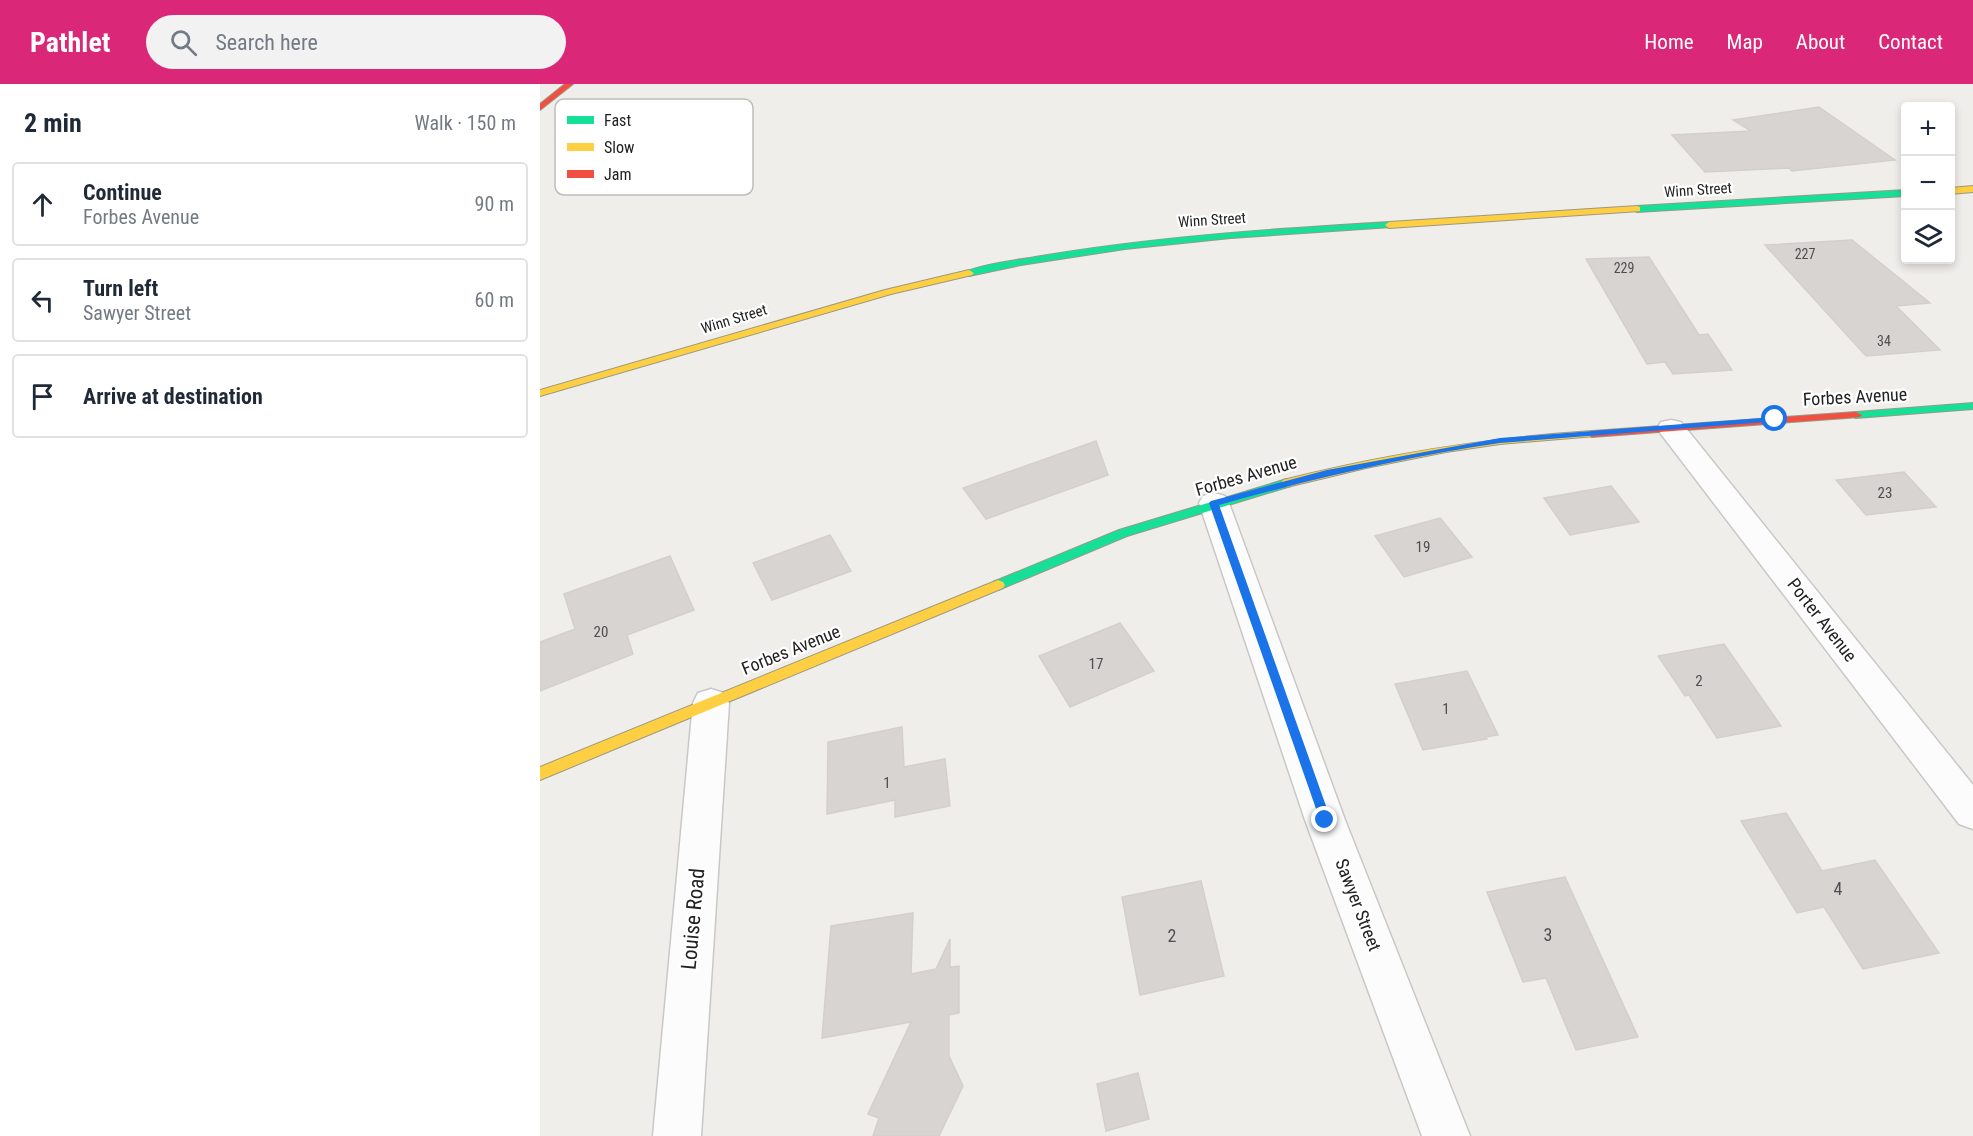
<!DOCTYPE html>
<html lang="en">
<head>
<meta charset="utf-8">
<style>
	:root { --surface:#fff; --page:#f2f2f3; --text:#1f2937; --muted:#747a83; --line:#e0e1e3; --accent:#db2777 }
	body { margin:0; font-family:"Roboto Condensed",sans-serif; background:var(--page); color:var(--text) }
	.controls { position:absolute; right:18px; top:18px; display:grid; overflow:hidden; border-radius:6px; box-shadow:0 3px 9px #0003 }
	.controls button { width:54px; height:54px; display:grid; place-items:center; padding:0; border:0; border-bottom:2px solid var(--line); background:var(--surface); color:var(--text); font:30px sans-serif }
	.stop { position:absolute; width:18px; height:18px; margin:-14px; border:4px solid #1a73e8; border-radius:50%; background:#fff }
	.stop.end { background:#1a73e8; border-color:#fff; box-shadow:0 2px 6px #0008 }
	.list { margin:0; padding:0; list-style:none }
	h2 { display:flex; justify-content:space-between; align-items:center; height:78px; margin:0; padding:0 24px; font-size:26px }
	h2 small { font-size:20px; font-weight:400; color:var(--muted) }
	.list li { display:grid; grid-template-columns:39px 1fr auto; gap:18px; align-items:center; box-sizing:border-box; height:84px; margin:0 12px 12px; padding:0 12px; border:2px solid var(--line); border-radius:6px }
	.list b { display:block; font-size:22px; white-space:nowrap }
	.list p { margin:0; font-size:20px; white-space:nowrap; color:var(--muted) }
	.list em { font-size:20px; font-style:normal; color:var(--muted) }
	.icon { flex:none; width:33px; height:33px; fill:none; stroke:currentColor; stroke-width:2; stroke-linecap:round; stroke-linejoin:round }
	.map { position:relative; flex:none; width:1433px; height:1052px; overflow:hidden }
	header { display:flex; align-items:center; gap:36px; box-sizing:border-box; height:84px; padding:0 30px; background:var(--accent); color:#fff }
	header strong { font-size:28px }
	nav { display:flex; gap:33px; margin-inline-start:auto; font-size:21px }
	.search { width:420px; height:54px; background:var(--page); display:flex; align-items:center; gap:15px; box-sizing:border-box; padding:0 21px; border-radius:33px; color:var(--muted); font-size:22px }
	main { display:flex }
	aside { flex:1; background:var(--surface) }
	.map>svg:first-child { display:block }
</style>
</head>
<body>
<header>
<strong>Pathlet</strong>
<div class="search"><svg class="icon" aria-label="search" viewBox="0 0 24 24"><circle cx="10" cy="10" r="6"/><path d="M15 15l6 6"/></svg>Search here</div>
<nav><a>Home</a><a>Map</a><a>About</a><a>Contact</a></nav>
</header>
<main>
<aside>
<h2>2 min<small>Walk · 150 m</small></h2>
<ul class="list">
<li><svg class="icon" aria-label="ahead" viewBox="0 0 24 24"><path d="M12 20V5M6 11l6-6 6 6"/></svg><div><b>Continue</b><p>Forbes Avenue</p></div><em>90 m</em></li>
<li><svg class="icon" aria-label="left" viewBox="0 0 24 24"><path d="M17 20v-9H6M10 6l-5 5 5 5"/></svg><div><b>Turn left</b><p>Sawyer Street</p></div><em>60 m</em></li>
<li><svg class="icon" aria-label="arrive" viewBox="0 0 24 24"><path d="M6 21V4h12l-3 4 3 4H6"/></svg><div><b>Arrive at destination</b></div></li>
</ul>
</aside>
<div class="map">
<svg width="1433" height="1052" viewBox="0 0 1433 1052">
	<rect width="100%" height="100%" fill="#f0eeeb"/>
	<g fill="#d7d4d2" stroke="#d3d0cc" stroke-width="1.5">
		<polygon points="1279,23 1355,76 1252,87 1249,84 1165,88 1132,51 1211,47 1193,36"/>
		<polygon points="1312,156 1390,219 1356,222 1400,266 1326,272 1225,161"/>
		<polygon points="1109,173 1159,251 1168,250 1192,286 1133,290 1125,278 1107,280 1046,175"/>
		<polygon points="556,357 568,391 446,435 423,404"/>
		<polygon points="1364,388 1396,423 1326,431 1296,396"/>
		<polygon points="1071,402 1099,438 1030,451 1004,414"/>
		<polygon points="900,434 932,473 864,493 835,452"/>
		<polygon points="290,451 311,487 232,516 213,479"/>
		<polygon points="130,472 154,526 87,551 93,570 0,607 0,558 35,545 24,510"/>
		<polygon points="580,539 614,587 530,623 499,572"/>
		<polygon points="1184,560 1241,642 1177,654 1149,611 1145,612 1118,572"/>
		<polygon points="927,587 958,651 946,653 947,655 883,666 855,600"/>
		<polygon points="362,643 364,683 405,675 410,722 355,733 355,716 287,730 288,658"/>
		<polygon points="1246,729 1282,787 1335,776 1399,869 1323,885 1284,823 1257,829 1201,737"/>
		<polygon points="1025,793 1098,953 1036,966 1006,894 983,898 947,808"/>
		<polygon points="661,797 684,892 600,911 582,813"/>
		<polygon points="373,829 371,890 396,885 410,855 410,883 419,882 419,929 409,931 409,972 423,1002 399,1052 333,1052 339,1034 328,1030 371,938 282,954 291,842"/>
		<polygon points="598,989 609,1035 566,1047 557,1000"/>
	</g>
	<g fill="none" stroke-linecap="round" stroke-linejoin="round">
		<g stroke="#c9c8c7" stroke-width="3">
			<g id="street">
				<polygon points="1131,336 1141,338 1433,701 1433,745 1419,740 1121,350 1117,344 1121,338"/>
				<polygon points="674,409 685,412 689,419 805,736 930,1052 882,1052 765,736 659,419 663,412"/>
				<polygon points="171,605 184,609 189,619 161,1052 113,1052 153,619 158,609"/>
			</g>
		</g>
		<g stroke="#999a82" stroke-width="2">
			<g id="fast">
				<polygon points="1366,106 1366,112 1097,128 1093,125 1097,122"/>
				<path d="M849,138L852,139V143L691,154L585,165L481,181L429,192L424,189C435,181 479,176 495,173C612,153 730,145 849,138Z"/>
				<polygon points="1433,319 1433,325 1316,334 1310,331 1316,328"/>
				<polygon points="747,395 751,396 753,399 751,402 587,452 463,504 458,506 451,501 453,498 579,446"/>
			</g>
		</g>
		<g stroke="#999a82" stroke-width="2">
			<g id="slow">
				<polygon points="1433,102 1433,108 1410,110 1410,104"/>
				<polygon points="1097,122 1100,123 1100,127 849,144 845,141 849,138"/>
				<polygon points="429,186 434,189 432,191 351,210 0,312 0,306 345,206"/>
				<path d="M1052,347L1058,350L1056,352L960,360L906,368L826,384L747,403L741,399L743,396C846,370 946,354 1052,347Z"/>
				<polygon points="458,496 463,498 465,501 463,504 0,696 0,683"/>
			</g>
		</g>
		<g stroke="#999a82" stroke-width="2">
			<g id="jam">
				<polygon points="25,0 33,0 0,26 0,20"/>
				<polygon points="1316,328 1322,331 1320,333 1052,353 1046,350 1052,347"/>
			</g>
		</g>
		<use href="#street" fill="#fdfcfc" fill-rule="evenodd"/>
		<use href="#fast" fill="#16e098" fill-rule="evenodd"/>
		<use href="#slow" fill="#ffcf43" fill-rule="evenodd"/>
		<use href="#jam" fill="#f24e42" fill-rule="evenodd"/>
	</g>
	<path fill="#1a73e8" d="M1235,333L1238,334V337L960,359C864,373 772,395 679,421L791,736L785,740L781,739L669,419L671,417L787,386L960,354Z"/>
	<g text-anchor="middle" stroke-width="4.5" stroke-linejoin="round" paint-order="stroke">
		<g font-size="14" fill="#4f4e4e">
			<text x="1265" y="175">227</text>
			<text x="1084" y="189">229</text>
			<text x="1344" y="262">34</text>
		</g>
		<g font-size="15" fill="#222" stroke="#fff">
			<text transform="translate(1158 106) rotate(-4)" y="5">Winn Street</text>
			<text transform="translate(672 136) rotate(-4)" y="5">Winn Street</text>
			<text transform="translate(194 235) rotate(-17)" y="5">Winn Street</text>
		</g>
		<g font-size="15" fill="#4f4e4e">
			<text x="1345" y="414">23</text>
			<text x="883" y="468">19</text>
			<text x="61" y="553">20</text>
			<text x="556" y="585">17</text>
			<text x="1159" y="602">2</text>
			<text x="906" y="630">1</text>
			<text x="347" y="704">1</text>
		</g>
		<g font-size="18" fill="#222" stroke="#fff">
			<text transform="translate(1315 313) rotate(-3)" y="6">Forbes Avenue</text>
			<text transform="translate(706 392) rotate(-16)" y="6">Forbes Avenue</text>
			<text transform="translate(1282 536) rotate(52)" y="6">Porter Avenue</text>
			<text transform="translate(251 566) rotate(-22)" y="6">Forbes Avenue</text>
			<text transform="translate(818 821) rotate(69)" y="6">Sawyer Street</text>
		</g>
		<g font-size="18" fill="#4f4e4e">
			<text x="1298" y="811">4</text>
			<text x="1008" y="857">3</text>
			<text x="632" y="858">2</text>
		</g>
		<g font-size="21" fill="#222" stroke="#fff">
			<text transform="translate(153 835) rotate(-85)" y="7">Louise Road</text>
		</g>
	</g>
	<rect x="15" y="15" width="198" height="96" rx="9" fill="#fff" stroke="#bdbdbd" stroke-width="1.5"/>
	<rect x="27" y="32" width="27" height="8" fill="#16e098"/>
	<rect x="27" y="59" width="27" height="8" fill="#ffcf43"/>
	<rect x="27" y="86" width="27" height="8" fill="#f24e42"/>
	<g font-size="16" fill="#222">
		<text x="64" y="42">Fast</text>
		<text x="64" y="69">Slow</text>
		<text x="64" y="96">Jam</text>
	</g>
</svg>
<div class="controls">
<button>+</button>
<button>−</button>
<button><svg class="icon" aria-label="layers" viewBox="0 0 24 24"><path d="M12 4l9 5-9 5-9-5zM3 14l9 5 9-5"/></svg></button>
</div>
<div class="stop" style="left:1235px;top:335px"></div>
<div class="stop end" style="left:785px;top:736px"></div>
</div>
</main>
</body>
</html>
